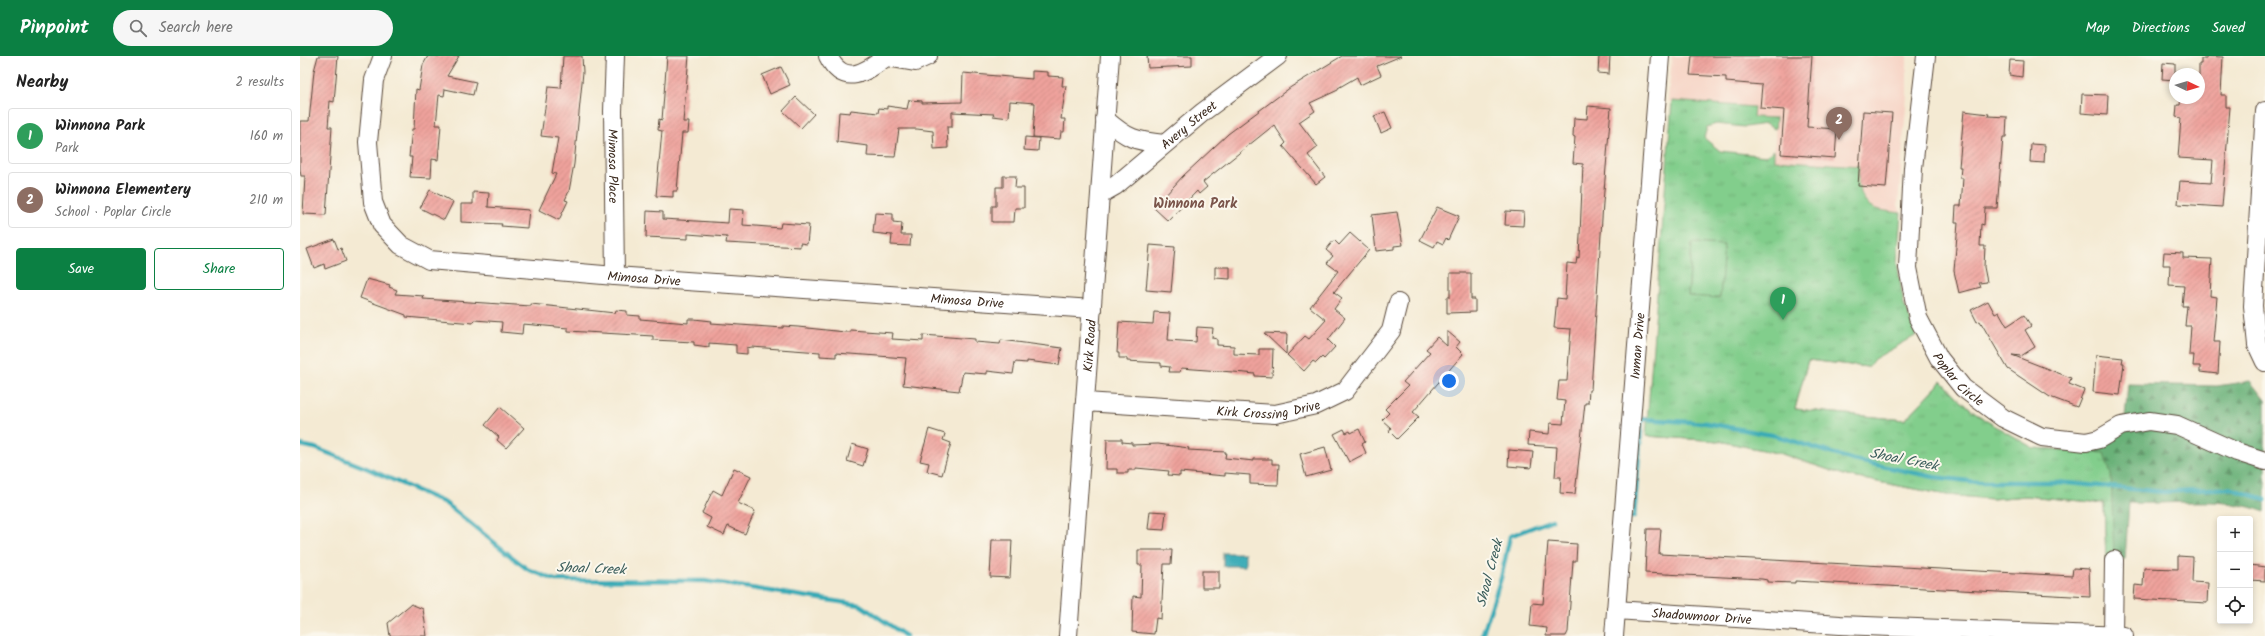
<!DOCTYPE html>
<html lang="en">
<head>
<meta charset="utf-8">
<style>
	:root { --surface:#fff; --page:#f6f6f6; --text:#222; --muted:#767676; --line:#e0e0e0; --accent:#0b8043 }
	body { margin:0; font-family:Kalam,sans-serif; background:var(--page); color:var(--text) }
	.controls { position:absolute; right:12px; bottom:12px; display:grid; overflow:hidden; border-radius:4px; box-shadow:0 2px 6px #0003 }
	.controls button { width:36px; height:36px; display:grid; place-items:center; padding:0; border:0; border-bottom:1px solid var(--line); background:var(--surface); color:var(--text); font:20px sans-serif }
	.compass { position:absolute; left:1869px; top:12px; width:36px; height:36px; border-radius:50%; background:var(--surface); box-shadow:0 2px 6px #0003; rotate:94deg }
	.you { position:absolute; left:1149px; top:325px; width:14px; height:14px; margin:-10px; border:3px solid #fff; border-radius:50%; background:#1a73e8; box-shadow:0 0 0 6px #1a73e833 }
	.badge { display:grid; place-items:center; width:26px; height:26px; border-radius:50%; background:var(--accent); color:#fff; font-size:13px; font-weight:700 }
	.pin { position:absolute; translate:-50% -33px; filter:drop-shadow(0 1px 2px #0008) }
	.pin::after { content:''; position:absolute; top:21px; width:14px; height:12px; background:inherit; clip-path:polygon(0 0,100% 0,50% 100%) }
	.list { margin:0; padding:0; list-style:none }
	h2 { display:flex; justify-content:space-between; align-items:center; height:52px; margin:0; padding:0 16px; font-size:17px }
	h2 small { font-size:13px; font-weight:400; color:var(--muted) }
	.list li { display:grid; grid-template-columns:26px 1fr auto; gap:12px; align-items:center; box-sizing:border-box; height:56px; margin:0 8px 8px; padding:0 8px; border:1px solid var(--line); border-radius:4px }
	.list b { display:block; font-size:15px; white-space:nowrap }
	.list p { margin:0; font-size:13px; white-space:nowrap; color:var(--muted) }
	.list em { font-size:13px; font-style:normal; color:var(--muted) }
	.actions { display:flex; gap:8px; padding:12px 16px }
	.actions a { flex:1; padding:9px 0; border:1px solid var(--accent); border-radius:4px; text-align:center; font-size:14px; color:var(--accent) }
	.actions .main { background:var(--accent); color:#fff }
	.icon { flex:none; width:22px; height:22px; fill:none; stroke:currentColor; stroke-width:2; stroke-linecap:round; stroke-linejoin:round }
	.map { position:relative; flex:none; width:1965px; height:580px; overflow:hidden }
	header { display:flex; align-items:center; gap:24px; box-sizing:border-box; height:56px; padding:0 20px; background:var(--accent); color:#fff }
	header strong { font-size:19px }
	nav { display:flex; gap:22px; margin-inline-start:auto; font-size:14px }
	.search { width:280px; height:36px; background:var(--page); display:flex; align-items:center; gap:10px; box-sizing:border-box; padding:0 14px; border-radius:22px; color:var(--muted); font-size:15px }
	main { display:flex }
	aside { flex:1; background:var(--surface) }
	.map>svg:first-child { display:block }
</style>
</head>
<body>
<header>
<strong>Pinpoint</strong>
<div class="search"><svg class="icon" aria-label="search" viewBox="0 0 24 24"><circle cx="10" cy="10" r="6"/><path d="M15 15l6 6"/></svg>Search here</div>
<nav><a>Map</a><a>Directions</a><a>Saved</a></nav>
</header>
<main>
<aside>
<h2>Nearby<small>2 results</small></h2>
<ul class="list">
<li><span class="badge" style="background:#2e9e5b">1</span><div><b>Winnona Park</b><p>Park</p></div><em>160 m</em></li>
<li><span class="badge" style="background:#8d6e63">2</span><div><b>Winnona Elementery</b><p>School · Poplar Circle</p></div><em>210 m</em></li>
</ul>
<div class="actions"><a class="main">Save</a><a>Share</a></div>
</aside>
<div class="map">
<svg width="1965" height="580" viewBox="0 0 1965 580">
	<defs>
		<pattern id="forest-firs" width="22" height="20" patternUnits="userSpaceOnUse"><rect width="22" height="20" fill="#69b178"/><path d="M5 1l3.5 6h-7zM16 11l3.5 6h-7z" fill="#589062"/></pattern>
		<pattern id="park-tufts" width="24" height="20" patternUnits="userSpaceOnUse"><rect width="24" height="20" fill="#82ce8c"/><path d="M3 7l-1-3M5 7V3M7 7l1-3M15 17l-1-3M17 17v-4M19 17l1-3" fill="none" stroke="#71b178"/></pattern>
		<pattern id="building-hatch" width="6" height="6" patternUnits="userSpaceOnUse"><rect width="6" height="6" fill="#efa29c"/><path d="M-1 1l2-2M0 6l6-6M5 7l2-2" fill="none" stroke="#c3847f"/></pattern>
	</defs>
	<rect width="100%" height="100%" fill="#fbf7ec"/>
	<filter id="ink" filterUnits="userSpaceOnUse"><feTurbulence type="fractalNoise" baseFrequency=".025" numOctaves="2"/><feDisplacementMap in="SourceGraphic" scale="8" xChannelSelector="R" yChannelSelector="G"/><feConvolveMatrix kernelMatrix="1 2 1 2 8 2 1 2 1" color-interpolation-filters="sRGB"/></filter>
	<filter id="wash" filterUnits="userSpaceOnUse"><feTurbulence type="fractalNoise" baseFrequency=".012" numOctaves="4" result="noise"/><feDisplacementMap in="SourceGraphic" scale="16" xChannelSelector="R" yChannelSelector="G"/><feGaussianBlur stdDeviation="0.9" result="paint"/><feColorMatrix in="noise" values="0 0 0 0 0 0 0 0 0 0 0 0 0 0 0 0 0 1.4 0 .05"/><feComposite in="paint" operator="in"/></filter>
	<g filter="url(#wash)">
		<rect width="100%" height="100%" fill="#f4ead3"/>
		<polygon fill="#f6d2c3" points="1372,0 1607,0 1607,38 1598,149 1601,157 1574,153 1566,144 1558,130 1559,110 1474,104 1476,63 1453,61 1454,51 1368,45"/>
		<polygon fill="#82ce8c" stroke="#5e7c55" points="1392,187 1425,189 1420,242 1388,241"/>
		<path fill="url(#forest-firs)" stroke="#526e4b" d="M1527,283L1568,311L1508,304L1495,353L1605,364L1642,325L1662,346L1685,364L1733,392L1791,395L1825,361L1828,328L1917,330L1950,325L1965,344V456C1921,439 1875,449 1829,447L1825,503L1806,505L1804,447L1726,440L1692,443L1647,439L1547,420L1482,398L1419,385L1346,380Z"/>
		<path fill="url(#park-tufts)" stroke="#5e7c55" fill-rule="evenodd" d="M1372,45L1454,51L1453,61L1476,62L1475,73L1465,68L1445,71L1416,68L1407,71L1404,82L1420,95L1466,100L1474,94V104L1559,110C1558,124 1558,147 1576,153C1583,155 1593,156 1601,157L1597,207L1604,249L1617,279L1574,303L1568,311L1508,304L1495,353L1605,364L1642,325L1662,346L1685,364L1733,392L1804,397L1811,419L1814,504L1806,505L1804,447L1726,440L1692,443L1647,439L1547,420L1482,398L1419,385L1346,380ZM1392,187L1424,189L1420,242L1388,240Z"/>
		<rect fill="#39aab6" stroke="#3a6a6a" x="923" y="497" width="22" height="13"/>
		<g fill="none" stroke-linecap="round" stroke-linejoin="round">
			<g stroke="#39aab6" stroke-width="4.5">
				<polyline points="0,389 15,392 66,412 145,447 227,513 255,524 405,525 560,549 606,580"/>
				<polyline points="1331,461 1334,461 1342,363 1406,367 1477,380 1553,404 1634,421 1677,426 1756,426 1864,436 1928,432 1965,443"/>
				<polyline points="1182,580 1201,522 1210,480 1252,464"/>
			</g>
		</g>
		<g id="blocks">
			<g fill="url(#building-hatch)">
				<polygon points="18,0 38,0 34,46 30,45 28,71 32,71 26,159 3,158 5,120 1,120 0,114 0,65 9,65 14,15"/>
				<polygon points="128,0 159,0 147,20 176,26 173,39 145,33 144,40 139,39 136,69 141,69 138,104 132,103 131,122 110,121 112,101 109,101 112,73 114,73 116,33 119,34 123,9"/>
				<polygon points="263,0 282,0 283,16 274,108 269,135 265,144 268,145 259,164 239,154 256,118 252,117 258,82 241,80 248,31 261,32"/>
				<polygon points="367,0 389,0 383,66 389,66 388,77 382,77 377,135 373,135 373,141 356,140 362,75 358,74 359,63 362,64"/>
				<polygon points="847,0 892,0 892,10 848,12"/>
				<polygon points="1042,0 1101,0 1077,10 1081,19 1060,29 1057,21 1038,32 1038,34 1010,47 1015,55 999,66 1018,91 1008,99 1025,121 1016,128 983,90 986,87 974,69 903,126 907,131 899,138 897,135 868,165 854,152 883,120 928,78 991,31"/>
				<polygon points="1299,0 1310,0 1309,18 1298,17"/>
				<polygon points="1392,0 1512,0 1507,71 1537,73 1535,102 1481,98 1484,54 1460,52 1462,29 1426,26 1426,21 1390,19"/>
				<polygon points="1906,0 1923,1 1921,39 1926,39 1926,51 1930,51 1922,151 1878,148 1880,125 1911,127 1913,104 1878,102 1881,62 1876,61 1877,49 1880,49 1881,42 1899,42 1899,8 1901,8 1901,3 1906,3"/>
				<polygon points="1710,4 1723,5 1722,21 1709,19"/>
				<polygon points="1863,7 1875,8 1875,24 1862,23"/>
				<polygon points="481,11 490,29 470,38 462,19"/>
				<polygon points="732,15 748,16 748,20 763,21 762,30 766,30 761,63 765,63 764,76 761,76 760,83 733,81 735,47 710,45 709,62 693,60 694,58 652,56 652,71 647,71 648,92 634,93 633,75 617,73 599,73 595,101 567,100 568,90 537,86 539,56 550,57 551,54 578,57 579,52 587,53 587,50 607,53 609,44 622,45 622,47 662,46 663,17 732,23"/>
				<polygon points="1782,38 1808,39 1807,59 1781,57"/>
				<polygon points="496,41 514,58 501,72 483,55"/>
				<polygon points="1288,50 1311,52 1303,147 1291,334 1289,334 1288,347 1285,347 1275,438 1260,437 1261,421 1255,421 1257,391 1228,389 1229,376 1249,378 1250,367 1263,368 1265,345 1257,344 1259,325 1267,325 1271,273 1254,272 1257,242 1265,243 1267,207 1276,208 1277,201 1279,202 1283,108 1273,107 1275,81 1273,80 1274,62 1287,63"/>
				<polygon points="1563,55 1592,57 1586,132 1558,130"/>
				<polygon points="1664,55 1689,58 1688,60 1707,61 1706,81 1703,81 1697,152 1685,152 1684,169 1681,168 1680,190 1685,190 1684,211 1687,226 1679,227 1681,231 1659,237 1654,215 1658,167 1655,167 1656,150 1661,150 1663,122 1660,122 1661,111 1659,111"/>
				<polygon points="1085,56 1092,72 1081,77 1074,60"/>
				<polygon points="725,81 739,82 738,95 724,94"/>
				<polygon points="1731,88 1745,89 1744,107 1730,106"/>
				<polygon points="703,120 716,120 715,132 724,132 724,152 715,152 714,166 692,166 692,150 696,150 696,131 703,131"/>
				<polygon points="130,134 153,146 144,164 120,152"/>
				<polygon points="173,136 189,137 188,151 229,154 227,172 201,170 202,168 161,166 161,148 173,148"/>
				<polygon points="1137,151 1159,160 1148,184 1146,182 1143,188 1137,185 1134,191 1120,184"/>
				<polygon points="429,153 444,154 443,169 480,172 481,167 509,169 507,188 500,187 500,191 426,187 427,181 388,178 388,183 346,181 347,155 363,156 363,163 428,167"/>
				<polygon points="1206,155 1224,156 1223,170 1205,169"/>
				<polygon points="1097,156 1103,189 1094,190 1094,193 1076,195 1072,159"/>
				<polygon points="575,157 593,158 593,166 602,167 601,179 611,179 610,190 591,189 592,179 573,177"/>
				<polygon points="1050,177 1069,194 1034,236 1042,242 1034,253 1045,262 1028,284 1035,291 1024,303 1022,301 1016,307 1013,305 1004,315 987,299 1005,280 1009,283 1026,264 1010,251 1038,215 1027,207 1033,200 1026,194 1034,184 1039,189"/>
				<polygon points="34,183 38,193 41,192 46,205 25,213 24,208 14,212 7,193"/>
				<polygon points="850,189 875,191 871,236 846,234"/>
				<polygon points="1864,196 1883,197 1883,202 1912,203 1910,240 1917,241 1913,286 1920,286 1918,318 1900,316 1900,310 1893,310 1894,299 1889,299 1891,270 1885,270 1887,250 1882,250 1884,230 1869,229 1870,209 1863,209"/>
				<polygon points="915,211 930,211 930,223 915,222"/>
				<polygon points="1150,217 1171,217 1171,243 1175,243 1175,256 1147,257 1147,241 1150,241"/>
				<polygon points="67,223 90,229 89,231 97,234 95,238 124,240 123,243 231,250 231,248 315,257 316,254 327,255 327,259 340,260 340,263 388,267 388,263 394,263 412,265 411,267 483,272 483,270 498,271 545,276 550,276 550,274 593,277 592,283 623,285 623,279 675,283 675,286 700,288 701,284 762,292 759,309 727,305 727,307 715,306 713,318 687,315 687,318 663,316 659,335 603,329 606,302 536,297 536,301 520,300 520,296 452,291 447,292 447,298 436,297 436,289 409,287 409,291 394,289 394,286 353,284 353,280 268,275 268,272 223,268 222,278 201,276 202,266 174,264 173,267 106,261 106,259 60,242"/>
				<polygon points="1688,245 1695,258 1699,256 1707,270 1724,259 1731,270 1725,274 1735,291 1721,300 1712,299 1771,322 1769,328 1784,334 1777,351 1750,341 1708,313 1680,265 1677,266 1671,254"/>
				<polygon points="854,256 870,257 868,284 896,286 897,271 913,272 912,282 917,283 917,289 934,290 934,298 959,299 959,293 973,293 972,321 955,320 955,318 946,317 881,312 880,316 869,316 870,311 861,310 861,307 827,305 827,302 819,302 819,297 817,297 819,266 853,268"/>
				<polygon points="1147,275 1160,286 1156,291 1163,298 1113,356 1119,361 1097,383 1089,375 1091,372 1082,364 1089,357 1085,353 1108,330 1103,326 1130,296 1126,293 1137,281 1147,290"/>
				<polygon points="964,277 987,278 986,298"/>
				<polygon points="1796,299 1823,302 1822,307 1824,307 1820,339 1793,336"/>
				<polygon points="200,351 224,372 206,392 197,384 199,381 185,369"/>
				<polygon points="629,373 645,378 643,384 651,387 642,419 627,415 629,407 620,405"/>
				<polygon points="1044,373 1046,377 1050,375 1051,377 1059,373 1065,386 1062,388 1066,397 1049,406 1034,378"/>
				<polygon points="807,383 822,383 822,386 832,387 832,389 858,388 889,392 888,394 926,396 925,402 954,405 954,403 972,403 972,408 979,408 978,429 950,428 950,419 925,417 925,420 880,416 880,420 868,419 869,415 836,412 836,414 828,414 828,417 817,417 817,413 806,413"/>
				<polygon points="552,388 568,393 563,410 547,405"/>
				<polygon points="1025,391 1031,414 1006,421 1000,398"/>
				<polygon points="1209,394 1233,396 1231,412 1208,410"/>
				<polygon points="434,412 451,420 438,447 455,455 445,478 428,470 424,479 407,471 411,462 402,457 413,434 422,439"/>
				<polygon points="850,455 866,456 864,474 848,473"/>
				<polygon points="1347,473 1361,473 1359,498 1772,520 1773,512 1789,513 1790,541 1495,525 1495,527 1467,526 1467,524 1462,523 1345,517"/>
				<polygon points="692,484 712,484 710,522 690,521"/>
				<polygon points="1248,486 1277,488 1276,505 1273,505 1268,576 1266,580 1246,580 1247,572 1230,570 1232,547 1243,548"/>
				<polygon points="838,494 872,494 871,508 864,508 861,563 856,562 854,578 832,576 833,540 841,541 842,509 838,509"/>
				<polygon points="1878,500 1893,501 1892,526 1908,527 1907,547 1834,543 1835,529 1843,530 1844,512 1878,513"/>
				<polygon points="1950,509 1965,511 1965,525 1950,524"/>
				<rect x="902" y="515" width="17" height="17"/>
				<polygon points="111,548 123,553 127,580 90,580 88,567"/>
			</g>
		</g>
	</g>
	<g filter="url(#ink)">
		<use href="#blocks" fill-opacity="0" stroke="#574739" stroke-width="1"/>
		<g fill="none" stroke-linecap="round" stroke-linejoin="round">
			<g stroke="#574739" stroke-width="20">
				<g id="minor">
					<path id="s1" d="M83,0L74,24L68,86L73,146L82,169L101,189L129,204L315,220L792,253"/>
					<path id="s2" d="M315,0L313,55L315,220"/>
					<path d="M528,0C544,32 566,16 586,1L615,6L628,0"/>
					<path id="s3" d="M1626,0L1613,112L1608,212L1618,262L1639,302L1663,332L1703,362L1742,381L1786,386L1799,383L1821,370L1849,365L1877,369L1937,396L1965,405"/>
					<polyline points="1965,55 1953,250 1957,289 1965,306"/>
					<path d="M805,63C828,83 835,85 864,88"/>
					<path id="s4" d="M801,138L815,130L903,56L978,0"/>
					<path id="s5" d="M785,346L975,358L1016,349L1045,335L1091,275L1098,247"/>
					<path id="s6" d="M1316,554L1540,569L1824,580"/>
					<path id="s7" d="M768,580L810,0"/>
					<path id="s8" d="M1314,580L1360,0"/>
					<polyline points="1813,580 1814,504"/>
				</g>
			</g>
			<use href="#minor" stroke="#fff" stroke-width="18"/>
		</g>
	</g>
	<g text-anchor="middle" stroke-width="4" stroke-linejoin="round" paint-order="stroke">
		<g font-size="13" fill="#3b2a1e" stroke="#fbf7ec">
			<text dy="5" stroke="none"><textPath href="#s4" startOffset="112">Avery Street</textPath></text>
			<text dy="5" stroke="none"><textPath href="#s2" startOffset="110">Mimosa Place</textPath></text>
			<text dy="5" stroke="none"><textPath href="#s1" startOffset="448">Mimosa Drive</textPath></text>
			<text dy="5" stroke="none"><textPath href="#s1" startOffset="772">Mimosa Drive</textPath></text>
			<text dy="5" stroke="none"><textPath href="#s7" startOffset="291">Kirk Road</textPath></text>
			<text dy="5" stroke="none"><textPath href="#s8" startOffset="291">Inman Drive</textPath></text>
			<text dy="5" stroke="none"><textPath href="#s3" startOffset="338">Poplar Circle</textPath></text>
			<text dy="5" stroke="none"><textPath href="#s5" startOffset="184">Kirk Crossing Drive</textPath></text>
			<text dy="5" stroke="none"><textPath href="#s6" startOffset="86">Shadowmoor Drive</textPath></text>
		</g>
		<g font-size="14" font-weight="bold" fill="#7a544a" stroke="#fbf7ec">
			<text x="895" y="152">Winnona Park</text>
		</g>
		<g font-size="14" font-style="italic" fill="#3a5d5b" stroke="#fbf7ec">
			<text transform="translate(1604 403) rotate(11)" y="5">Shoal Creek</text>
			<text transform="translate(291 512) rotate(2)" y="5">Shoal Creek</text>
			<text transform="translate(1189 517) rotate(-75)" y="5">Shoal Creek</text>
		</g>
	</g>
</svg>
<div class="controls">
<button>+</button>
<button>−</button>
<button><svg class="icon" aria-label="locate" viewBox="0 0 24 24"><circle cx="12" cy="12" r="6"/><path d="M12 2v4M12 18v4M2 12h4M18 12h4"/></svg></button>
</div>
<svg class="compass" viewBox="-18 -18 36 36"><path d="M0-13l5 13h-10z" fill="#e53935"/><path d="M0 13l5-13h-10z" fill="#767676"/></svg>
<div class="you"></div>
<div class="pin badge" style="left:1483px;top:264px;background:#2e9e5b">1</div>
<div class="pin badge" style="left:1539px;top:84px;background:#8d6e63">2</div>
</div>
</main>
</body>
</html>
